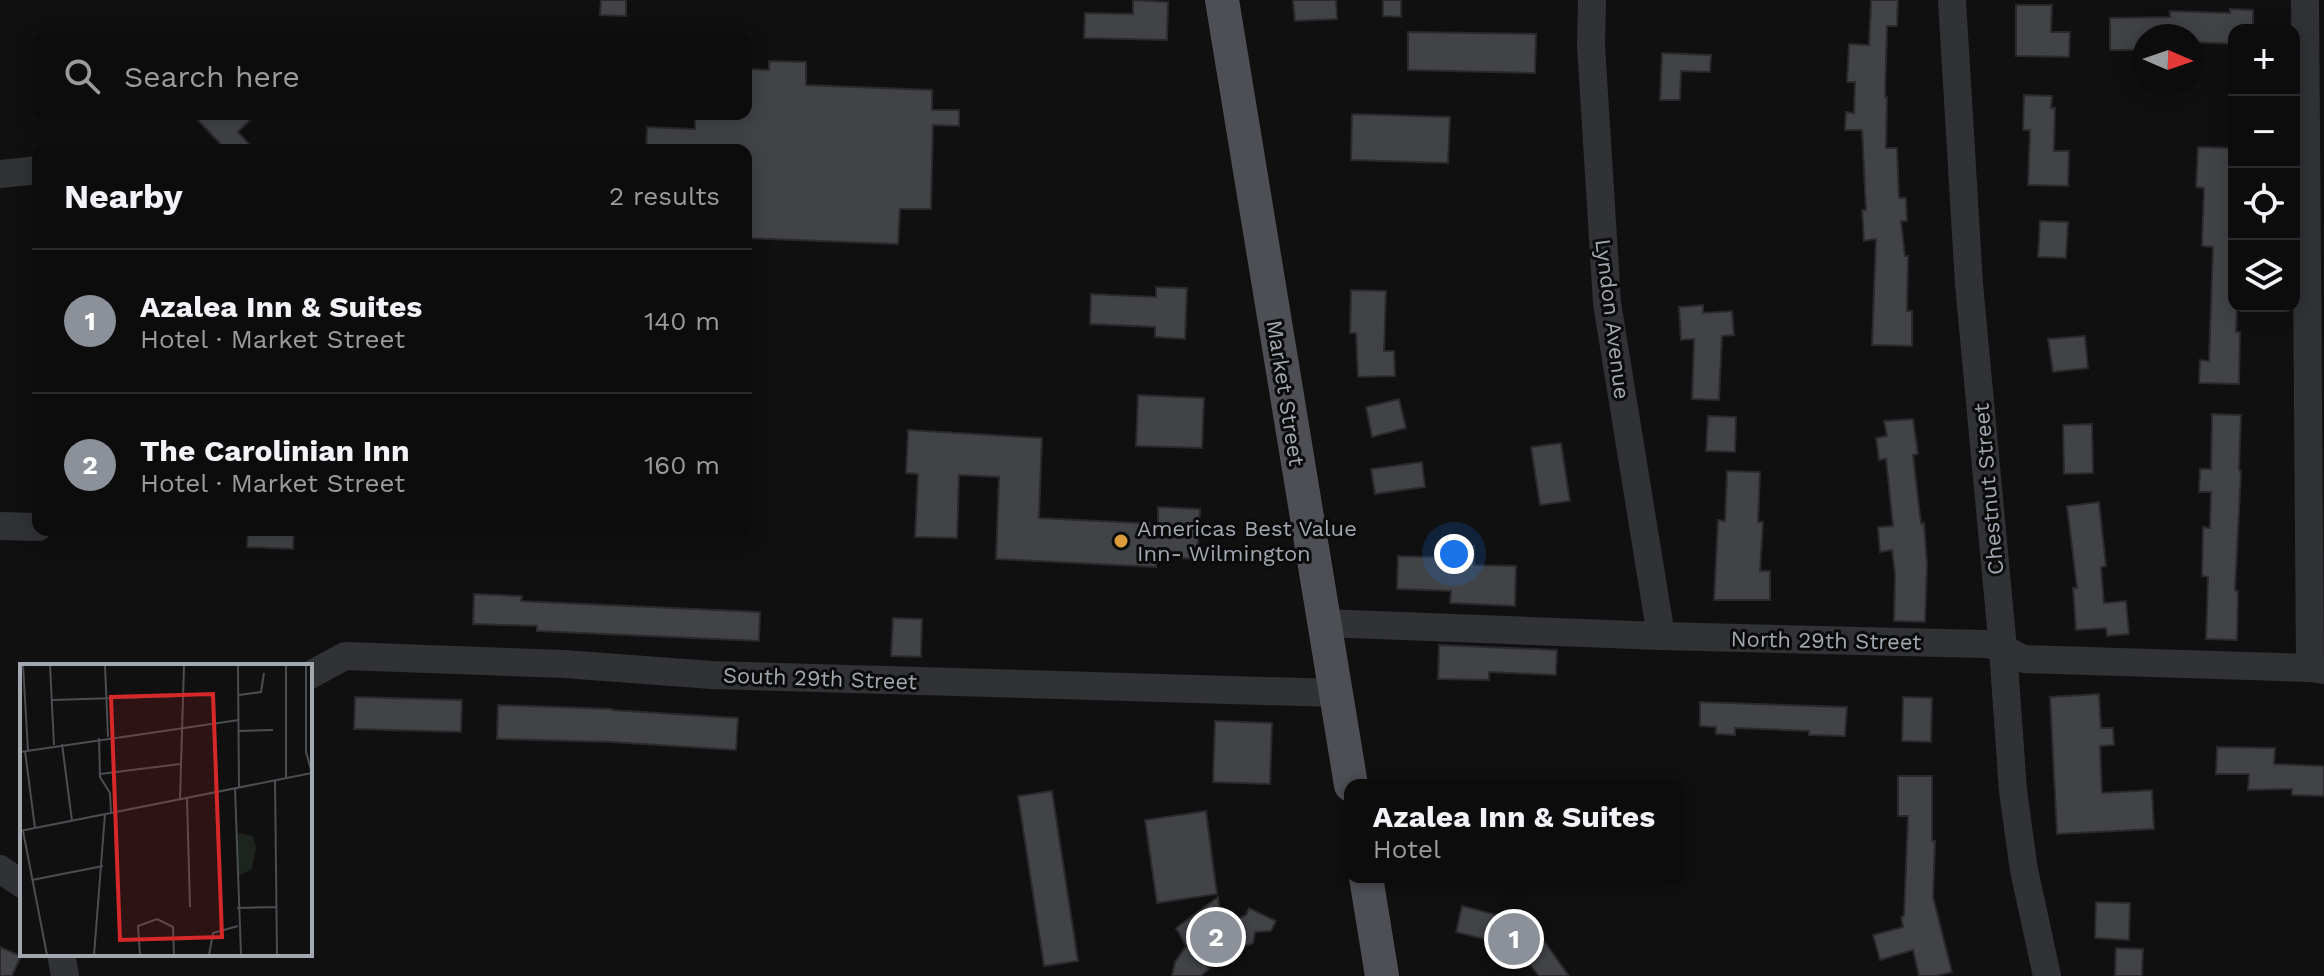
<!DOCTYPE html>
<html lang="en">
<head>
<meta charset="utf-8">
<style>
	:root { --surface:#0c0c0d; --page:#1a1a1b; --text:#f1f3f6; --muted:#9a9b9d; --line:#2c2c2e; --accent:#8c9099 }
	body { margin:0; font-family:"Work Sans",sans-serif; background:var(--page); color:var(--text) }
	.controls { position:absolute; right:24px; top:24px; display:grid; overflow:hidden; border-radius:16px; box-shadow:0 4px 20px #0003 }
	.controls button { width:72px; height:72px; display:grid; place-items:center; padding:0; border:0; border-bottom:2px solid var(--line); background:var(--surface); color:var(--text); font:40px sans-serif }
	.compass { position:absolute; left:2132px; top:24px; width:72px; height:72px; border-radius:50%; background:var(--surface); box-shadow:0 4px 20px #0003; rotate:92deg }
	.you { position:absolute; left:1454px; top:554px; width:28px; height:28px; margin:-20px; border:6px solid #fff; border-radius:50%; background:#1a73e8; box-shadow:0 0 0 12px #1a73e833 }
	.badge { display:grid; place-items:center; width:52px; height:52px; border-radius:50%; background:var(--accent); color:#fff; font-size:26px; font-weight:700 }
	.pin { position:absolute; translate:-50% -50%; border:4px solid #fff; box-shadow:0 2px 8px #0006 }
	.popup { position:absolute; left:1344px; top:779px; width:340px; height:104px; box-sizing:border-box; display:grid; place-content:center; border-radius:16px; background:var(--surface); filter:drop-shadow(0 2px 6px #0005); font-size:26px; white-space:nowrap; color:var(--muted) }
	.popup b { font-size:30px; color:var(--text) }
	.popup::after { content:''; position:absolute; left:50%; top:100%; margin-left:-16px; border:16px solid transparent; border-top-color:var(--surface) }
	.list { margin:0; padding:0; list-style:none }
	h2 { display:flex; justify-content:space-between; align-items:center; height:104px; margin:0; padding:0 32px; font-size:34px }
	h2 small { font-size:26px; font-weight:400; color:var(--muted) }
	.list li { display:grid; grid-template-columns:52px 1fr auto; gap:24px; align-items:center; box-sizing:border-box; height:144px; padding:0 32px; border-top:2px solid var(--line) }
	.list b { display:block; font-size:30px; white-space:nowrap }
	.list p { margin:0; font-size:26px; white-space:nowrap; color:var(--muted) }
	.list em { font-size:26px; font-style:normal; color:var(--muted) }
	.icon { flex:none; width:44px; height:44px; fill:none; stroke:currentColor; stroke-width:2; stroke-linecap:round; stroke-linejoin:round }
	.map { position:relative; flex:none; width:2324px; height:976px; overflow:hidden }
	.search { position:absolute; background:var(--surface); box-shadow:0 4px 20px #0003; left:32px; top:32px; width:720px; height:88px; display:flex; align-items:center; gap:20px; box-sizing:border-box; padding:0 28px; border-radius:16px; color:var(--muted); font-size:30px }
	.panel { position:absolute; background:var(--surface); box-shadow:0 4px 20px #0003; left:32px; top:144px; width:720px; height:392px; border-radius:16px }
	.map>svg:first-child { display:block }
</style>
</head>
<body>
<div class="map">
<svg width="2324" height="976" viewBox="0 0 2324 976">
	<rect width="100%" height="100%" fill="#101011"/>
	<g fill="#414346" stroke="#2a2a2d" stroke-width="2">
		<polygon points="601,0 626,0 626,16 600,15"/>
		<polygon points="1133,0 1168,2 1167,40 1084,38 1085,13 1133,14"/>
		<polygon points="1293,0 1336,0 1337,19 1295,21"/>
		<polygon points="1383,0 1401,0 1401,17 1383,16"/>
		<polygon points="1871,0 1898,0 1897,26 1887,26 1885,97 1887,97 1886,148 1897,148 1899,198 1906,198 1907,221 1901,221 1905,256 1908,256 1907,311 1912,311 1912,346 1872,345 1876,239 1864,241 1862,210 1866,210 1862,130 1845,130 1846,112 1854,113 1855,82 1847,82 1849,44 1869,45"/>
		<polygon points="2016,5 2052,5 2051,32 2070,32 2069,57 2016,56"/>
		<polygon points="2230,9 2253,10 2253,30 2234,30 2234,44 2192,42 2192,36 2144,36 2144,50 2110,50 2110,18 2170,17 2170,11 2230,13"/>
		<polygon points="1408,32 1536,34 1535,73 1408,70"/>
		<polygon points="1662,53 1711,55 1710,72 1681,71 1680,100 1660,100"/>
		<polygon points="769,61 806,62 806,85 932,90 932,110 959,110 959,126 933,125 931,209 900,209 898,244 746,238 746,150 646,150 647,127 695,129 695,114 746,114 746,69 769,70"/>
		<polygon points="2024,95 2052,96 2051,108 2055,108 2054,151 2069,151 2068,186 2028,185 2030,130 2023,130"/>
		<polygon points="192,114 256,114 238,132 255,150 226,150"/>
		<polygon points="1352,114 1450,117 1448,163 1351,160"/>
		<polygon points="2198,147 2234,148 2234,306 2237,306 2236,332 2240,332 2239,384 2199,383 2200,360 2209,361 2213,247 2202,246 2204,188 2196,187"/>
		<polygon points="2040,221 2068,222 2066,258 2038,257"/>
		<polygon points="1156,287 1187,288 1185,339 1155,337 1155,327 1090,324 1091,294 1156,297"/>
		<polygon points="1351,290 1386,291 1384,351 1394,351 1395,376 1358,377 1356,333 1350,333"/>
		<polygon points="1703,305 1703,313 1732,311 1734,335 1722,336 1719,400 1692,399 1694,339 1681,340 1679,307"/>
		<polygon points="2085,336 2088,368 2053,372 2048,339"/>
		<polygon points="1138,395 1204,398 1202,448 1136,446"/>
		<polygon points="1399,399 1406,428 1372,437 1366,407"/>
		<polygon points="2212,414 2241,415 2239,470 2241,471 2235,590 2238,591 2237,640 2206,639 2208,577 2202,576 2203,527 2210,528 2211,492 2199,492 2200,469 2211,469"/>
		<polygon points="1708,416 1736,417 1735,452 1706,451"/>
		<polygon points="1913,419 1918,454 1913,455 1921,524 1924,523 1927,565 1925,622 1894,621 1895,574 1892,550 1880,552 1878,527 1893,526 1886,459 1879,460 1876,438 1887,436 1884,421"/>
		<polygon points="2092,424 2093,473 2064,474 2063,425"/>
		<polygon points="908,430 1042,438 1039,518 1158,524 1158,507 1200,509 1197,559 1157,557 1156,567 996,559 999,477 959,475 957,538 915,537 918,474 906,473"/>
		<polygon points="1561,443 1570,501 1540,505 1531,447"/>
		<polygon points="1422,462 1425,487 1375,494 1371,469"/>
		<polygon points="1727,471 1760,472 1758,522 1763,522 1760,571 1770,571 1770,600 1714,600 1718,520 1725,521"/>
		<polygon points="2099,502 2106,566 2101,567 2104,603 2126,601 2129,634 2107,636 2106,628 2076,630 2073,588 2077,588 2067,506"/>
		<polygon points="248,530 294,530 293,549 247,547"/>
		<polygon points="1452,545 1474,546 1474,565 1516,566 1515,606 1450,603 1451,591 1397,589 1398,556 1452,558"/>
		<polygon points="474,594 522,596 521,601 760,612 759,641 537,631 537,626 473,624"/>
		<polygon points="893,618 922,619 921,657 891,656"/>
		<polygon points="1439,645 1557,650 1556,675 1489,672 1489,680 1438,679"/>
		<polygon points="2099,694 2101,728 2113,728 2114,745 2100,746 2102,793 2152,790 2154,829 2057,834 2050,697"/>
		<polygon points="355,697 462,700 461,732 354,729"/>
		<polygon points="1903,697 1932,698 1931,742 1902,741"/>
		<polygon points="1700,702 1847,707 1845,736 1809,735 1809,731 1735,728 1735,735 1716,734 1716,727 1700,726"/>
		<polygon points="498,705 612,709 612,710 738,718 736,750 611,742 497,739"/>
		<polygon points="1215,721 1272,723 1270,784 1213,782"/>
		<polygon points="2217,747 2275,748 2274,764 2324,766 2324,796 2292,795 2292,789 2248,790 2249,774 2216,774"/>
		<polygon points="1898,776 1932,776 1932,841 1935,841 1933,897 1952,972 1936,976 1919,976 1913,950 1880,960 1873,935 1903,927 1901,917 1904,916 1908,816 1898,816"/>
		<polygon points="1052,791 1078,961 1044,966 1018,796"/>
		<polygon points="1206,811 1217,894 1157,903 1145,820"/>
		<polygon points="1218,897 1222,928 1246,915 1249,908 1276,921 1271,931 1255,932 1253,943 1206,964 1209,969 1201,976 1172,976 1175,962 1186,946 1176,928"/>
		<polygon points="2096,902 2130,903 2129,940 2095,938"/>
		<polygon points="1462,906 1532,924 1569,976 1539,976 1516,947 1456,932"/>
		<polygon points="0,947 21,956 12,976 0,976"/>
		<polygon points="2116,948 2143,949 2142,976 2115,976"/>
	</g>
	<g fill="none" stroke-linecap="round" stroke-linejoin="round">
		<g stroke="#313235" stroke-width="28">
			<polyline points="1592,0 1591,46 1607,303 1661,636"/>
			<polyline points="1952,0 1969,284 2003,649 2013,791 2024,870 2047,976"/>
			<polyline points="2305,0 2310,668"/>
			<polyline points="0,174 38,170"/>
			<polyline points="0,526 38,527"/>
			<polyline points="1324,623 1661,636 1985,644 1997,646 2024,659 2310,668 2324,670"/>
			<polyline points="310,675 345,656 564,664 712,675 1336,693"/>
			<polyline points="0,869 22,884"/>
			<polyline points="61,954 65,976"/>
		</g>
		<g stroke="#4d4f54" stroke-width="34">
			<polyline points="1222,0 1351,785"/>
			<polyline points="1366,877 1382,976"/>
		</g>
	</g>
	<circle fill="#dd9c3b" stroke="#0b0b0c" stroke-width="3" cx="1121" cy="541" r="8"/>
	<g text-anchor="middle" stroke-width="6" stroke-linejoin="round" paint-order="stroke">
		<g font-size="22" fill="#a2a8b0" stroke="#0b0b0c">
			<text transform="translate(1613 319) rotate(83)" y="8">Lyndon Avenue</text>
			<text transform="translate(1286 393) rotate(81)" y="8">Market Street</text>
			<text transform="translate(1988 489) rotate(-95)" y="8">Chestnut Street</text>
			<text transform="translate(1826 640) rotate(1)" y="8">North 29th Street</text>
			<text transform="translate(820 678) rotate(2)" y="8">South 29th Street</text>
		</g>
		<g font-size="22" fill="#a2a8b0" stroke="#0b0b0c" text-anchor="start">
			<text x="1137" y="536">Americas Best Value<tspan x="1137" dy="25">Inn- Wilmington</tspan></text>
		</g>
	</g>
	<g transform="translate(20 664)">
		<rect width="292" height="292" fill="#101011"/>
		<path d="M218,169L233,172L236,184L232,205L218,212Z" fill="#1d231d"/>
		<path fill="none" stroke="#4a4d51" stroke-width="2" d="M3,1L8,87M30,1L34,81M85,1L88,73M218,1L219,124M286,1V88L292,109M219,31L241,28L244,9M32,36L161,32M219,67L253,66M79,74L80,113L90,129L91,149M42,80L52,157M5,87L15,164M0,88L219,56M80,110L160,100M266,114V1M255,117L257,291M215,124L221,291M167,134L170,243M160,135L164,1M0,167L292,109M3,167L27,291M12,216L83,202M217,244L256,243M74,291L85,150M120,291L118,262L137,255L153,263L154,291M189,291L193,269L218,262"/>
		<path fill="#d62828" fill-opacity="0.15" stroke="#d62828" stroke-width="4" d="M193,30L202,273L100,276L91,33Z"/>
		<rect width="292" height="292" fill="none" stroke="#a2a8b0" stroke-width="4"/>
	</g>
</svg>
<div class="controls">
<button>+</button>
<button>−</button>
<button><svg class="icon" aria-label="locate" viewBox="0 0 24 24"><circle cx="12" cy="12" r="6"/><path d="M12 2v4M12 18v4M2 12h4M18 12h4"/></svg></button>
<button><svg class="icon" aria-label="layers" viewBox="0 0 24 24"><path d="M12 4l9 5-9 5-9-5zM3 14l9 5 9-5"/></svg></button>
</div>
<svg class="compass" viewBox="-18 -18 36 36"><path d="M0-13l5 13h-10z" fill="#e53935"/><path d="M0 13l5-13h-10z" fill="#9a9b9d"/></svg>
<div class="you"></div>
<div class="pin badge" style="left:1514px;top:939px">1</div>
<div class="popup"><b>Azalea Inn &amp; Suites</b>Hotel</div>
<div class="pin badge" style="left:1216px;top:937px">2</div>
<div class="search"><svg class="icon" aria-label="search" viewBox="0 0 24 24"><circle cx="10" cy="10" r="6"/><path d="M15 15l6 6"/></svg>Search here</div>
<section class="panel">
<h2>Nearby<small>2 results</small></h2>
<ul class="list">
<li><span class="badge">1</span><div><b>Azalea Inn &amp; Suites</b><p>Hotel · Market Street</p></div><em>140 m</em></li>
<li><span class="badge">2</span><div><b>The Carolinian Inn</b><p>Hotel · Market Street</p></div><em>160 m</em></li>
</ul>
</section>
</div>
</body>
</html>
